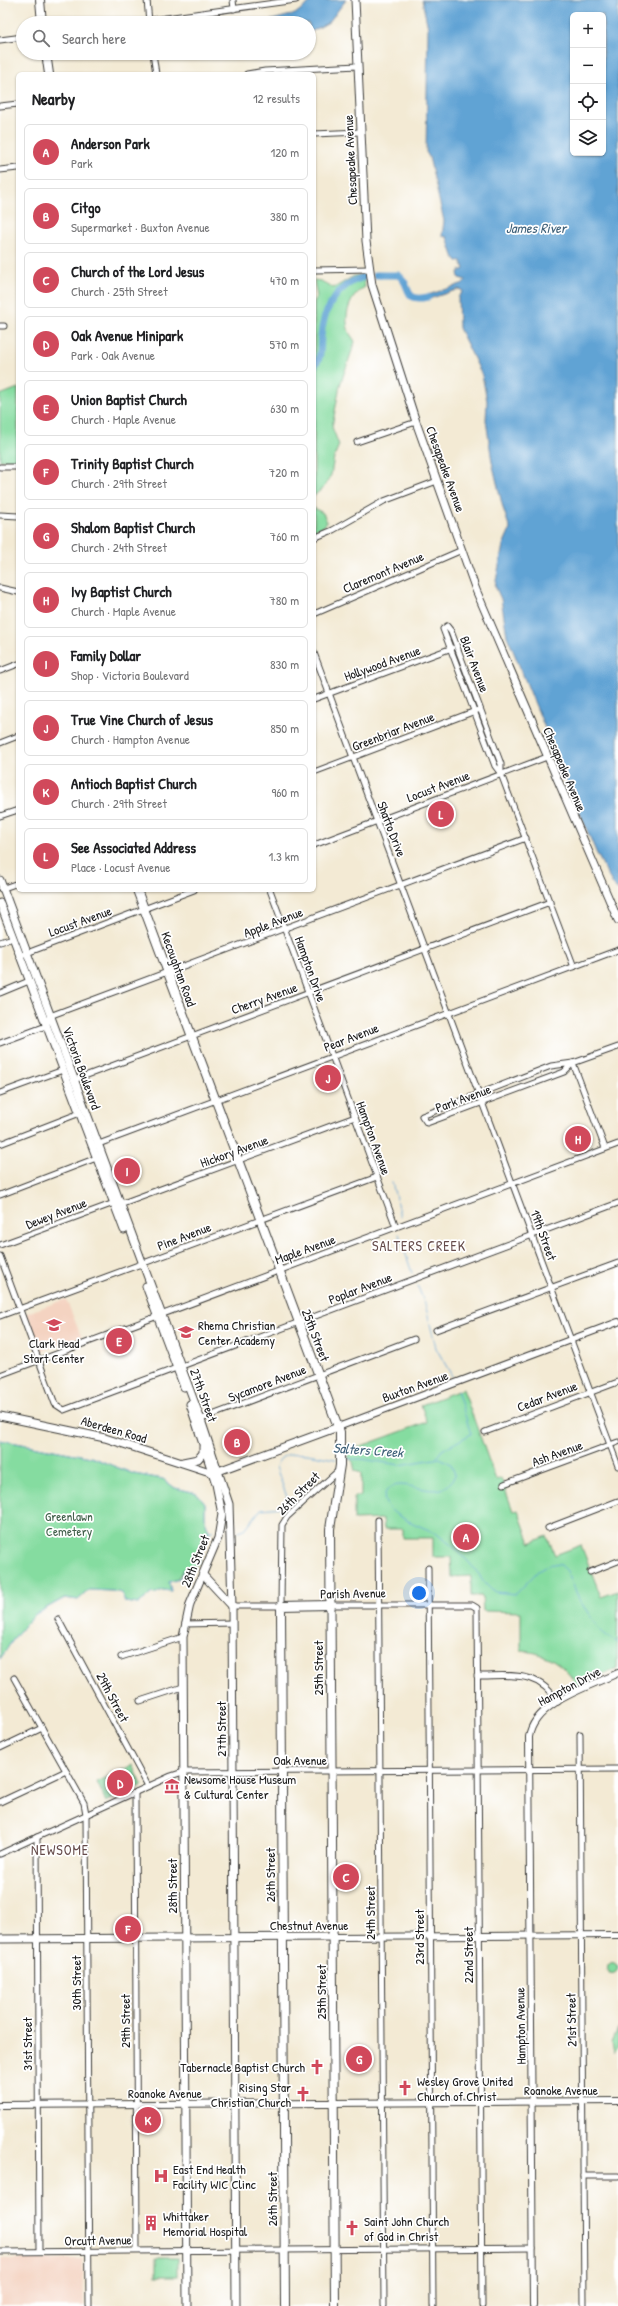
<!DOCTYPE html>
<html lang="en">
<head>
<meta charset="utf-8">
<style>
	:root { --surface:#fff; --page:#f2f2f2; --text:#202124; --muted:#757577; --line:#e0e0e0; --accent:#d1495b }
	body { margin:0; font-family:"Patrick Hand",sans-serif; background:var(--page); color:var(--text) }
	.controls { position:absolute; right:12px; top:12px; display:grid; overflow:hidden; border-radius:6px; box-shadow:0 1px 3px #0004 }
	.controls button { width:36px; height:36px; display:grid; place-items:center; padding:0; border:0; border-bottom:1px solid var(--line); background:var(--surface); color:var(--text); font:20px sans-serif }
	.you { position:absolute; left:419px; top:1593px; width:14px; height:14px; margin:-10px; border:3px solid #fff; border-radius:50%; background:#1a73e8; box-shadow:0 0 0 6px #1a73e833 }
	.badge { display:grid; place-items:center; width:26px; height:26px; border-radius:50%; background:var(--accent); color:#fff; font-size:13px; font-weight:700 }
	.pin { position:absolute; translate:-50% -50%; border:2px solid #fff; box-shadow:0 1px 4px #0006 }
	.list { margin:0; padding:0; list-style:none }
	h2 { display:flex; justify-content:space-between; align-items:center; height:52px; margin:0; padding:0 16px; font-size:17px }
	h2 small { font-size:13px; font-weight:400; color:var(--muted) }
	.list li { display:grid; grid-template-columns:26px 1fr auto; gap:12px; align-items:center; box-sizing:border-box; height:56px; margin:0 8px 8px; padding:0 8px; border:1px solid var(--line); border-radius:6px }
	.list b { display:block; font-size:15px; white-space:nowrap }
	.list p { margin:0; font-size:13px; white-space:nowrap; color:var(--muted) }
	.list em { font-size:13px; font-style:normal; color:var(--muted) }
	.icon { flex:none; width:22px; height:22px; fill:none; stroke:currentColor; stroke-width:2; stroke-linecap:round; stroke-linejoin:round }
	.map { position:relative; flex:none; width:618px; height:2306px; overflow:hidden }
	.search { position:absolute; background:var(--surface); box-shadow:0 1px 3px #0004; left:16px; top:16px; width:300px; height:44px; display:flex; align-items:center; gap:10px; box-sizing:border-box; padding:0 14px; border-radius:22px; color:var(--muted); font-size:15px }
	.panel { position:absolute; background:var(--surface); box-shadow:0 1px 3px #0004; left:16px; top:72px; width:300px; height:820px; border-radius:6px }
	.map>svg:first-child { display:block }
</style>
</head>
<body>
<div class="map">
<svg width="618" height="2306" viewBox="0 0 618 2306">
	<rect width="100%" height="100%" fill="#fff"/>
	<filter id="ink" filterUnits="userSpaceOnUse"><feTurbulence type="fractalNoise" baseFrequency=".025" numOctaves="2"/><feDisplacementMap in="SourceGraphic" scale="8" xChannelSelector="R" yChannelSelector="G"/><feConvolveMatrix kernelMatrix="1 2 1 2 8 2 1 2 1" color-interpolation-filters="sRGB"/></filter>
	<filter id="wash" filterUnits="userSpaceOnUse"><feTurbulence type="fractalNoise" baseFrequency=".012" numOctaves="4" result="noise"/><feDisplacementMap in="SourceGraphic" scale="16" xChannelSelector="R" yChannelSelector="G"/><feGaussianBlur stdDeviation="0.9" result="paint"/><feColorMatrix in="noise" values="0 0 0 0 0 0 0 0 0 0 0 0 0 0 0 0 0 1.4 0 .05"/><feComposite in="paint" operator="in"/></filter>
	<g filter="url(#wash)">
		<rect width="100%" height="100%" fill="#f3ead4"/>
		<g fill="#f4d3c1">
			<polygon points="66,1299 81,1336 42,1351 27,1313"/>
			<polygon points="0,2259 83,2259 84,2306 0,2306"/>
		</g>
		<g fill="#85dca0" stroke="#507c5e">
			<path d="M363,274L365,287C350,295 342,317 350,334C352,337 354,339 355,342L340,385L332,427L339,445L334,457L331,475L324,487L314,496V302L317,297L314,280L321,281L334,288L354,276Z"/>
			<polygon points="18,388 18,461 0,460 0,395"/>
			<polygon points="314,508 323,513 327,522 324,526 314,530"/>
			<path d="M463,1389L496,1480L501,1478L513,1511L518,1510L530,1543L547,1536L555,1555L581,1545L601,1597L618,1591L617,1668L577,1686C565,1665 547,1652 521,1651V1612L483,1611L482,1596H471V1576L452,1577L451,1557H433V1538H403V1529H384L383,1519L354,1520V1496H361V1473L355,1471L353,1462L348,1457V1451L427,1422L421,1405Z"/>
			<polygon points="0,1440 91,1457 134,1474 163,1479 175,1488 197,1493 205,1503 205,1520 209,1531 198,1563 192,1568 183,1570 178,1579 169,1582 171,1591 162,1590 154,1594 152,1593 138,1604 125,1602 122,1593 112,1591 89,1590 78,1600 64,1598 34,1615 17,1634 0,1659"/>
			<polygon points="133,1765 142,1785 106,1802 97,1782"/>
			<circle cx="612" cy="1968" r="5.5"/>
			<polygon points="618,2029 618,2046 614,2053 612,2043"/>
			<rect x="156" y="2258" width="22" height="18"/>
		</g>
		<g fill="#60a3d4" stroke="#3e6078" fill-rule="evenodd">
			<polygon points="313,0 346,0 329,22 309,33 309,23 260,23 295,14"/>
			<path d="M422,0H618V890L612,883L596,852L507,636L501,599L495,586L503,545L510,529L503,508L492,462L486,420L487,401L482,375L459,328L458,297L463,291L459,289L429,299L428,295L464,283L466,280L459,278L458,272L464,269L461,261H457L453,256L447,237L442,236L444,221L429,157L426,152L428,28ZM573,15H603V153H573Z"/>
		</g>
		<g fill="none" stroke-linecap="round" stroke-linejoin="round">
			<g stroke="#60a3d4" stroke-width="1">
				<polyline points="392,1182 400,1216"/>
				<polyline points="399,1234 412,1273"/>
				<polyline points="418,1287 425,1304 436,1348 452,1376"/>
				<polyline points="0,1440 91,1457 134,1474 163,1479 175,1488 197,1493 205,1503 205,1520 209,1531 213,1531"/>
				<polyline points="437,1457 442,1450 471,1434 457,1390"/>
				<path d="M343,1459H361L400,1465L440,1458L451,1464L455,1475C441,1510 399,1469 385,1493C378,1513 420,1525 433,1532C450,1542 465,1557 477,1572C483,1579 486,1587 495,1592L516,1594L538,1571L550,1564L561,1565L567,1571L580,1601L601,1632L618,1643"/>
				<path d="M239,1531L245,1529L261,1509L282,1507L286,1503L287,1497L276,1467C282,1443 321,1458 336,1459"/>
				<polyline points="198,1564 209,1531"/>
				<polyline points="0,1659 17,1634 34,1615 65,1598 78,1600 89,1590 112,1591 122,1593 125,1602 138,1604 152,1593 154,1594 162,1590 171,1591 169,1582 180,1579 184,1570 192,1568"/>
			</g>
			<g stroke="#60a3d4" stroke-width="7">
				<path d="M376,275H398C413,284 401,303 428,297"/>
				<path d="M314,366C322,358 320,348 321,337C323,310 336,285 364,277"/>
			</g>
		</g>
	</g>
	<g filter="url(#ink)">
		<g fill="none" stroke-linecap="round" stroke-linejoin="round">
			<g stroke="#3c3b38" stroke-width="7">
				<g id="minor">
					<polyline points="147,0 149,22"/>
					<polyline points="233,0 234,9"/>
					<polyline points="130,23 296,0"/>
					<polyline points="0,40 23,37"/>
					<polyline points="153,53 156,74"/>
					<polyline points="247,74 265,71 357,66"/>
					<polyline points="0,106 18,104"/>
					<polyline points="314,134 360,132"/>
					<polyline points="0,170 18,168"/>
					<polyline points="314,270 369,269"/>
					<polyline points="0,326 4,326"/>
					<polyline points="357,442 416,422"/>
					<polyline points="0,467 18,467"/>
					<polyline points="0,515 18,516"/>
					<polyline points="314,538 333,530 384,501 437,481"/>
					<polyline points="0,588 18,592"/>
					<polyline points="314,614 462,550"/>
					<polyline points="314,653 618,1466"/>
					<polyline points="0,671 18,664"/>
					<polyline points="314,699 452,648"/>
					<polyline points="0,743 18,736"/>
					<polyline points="314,772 478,710"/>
					<polyline points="501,774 501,764 451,631 447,626 443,629 495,766 501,774 574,967"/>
					<polyline points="0,816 18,810"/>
					<polyline points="314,845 547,757"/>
					<polyline points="1,889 18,883"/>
					<polyline points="270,890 396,1227"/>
					<polyline points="0,942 13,938"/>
					<polyline points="19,956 194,890"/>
					<polyline points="0,993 29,981"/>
					<polyline points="0,1043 46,1026 50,1016 55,1014 526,838"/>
					<polyline points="573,1063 564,1072 427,1123 422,1116 551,1066 573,1063 618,1047"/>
					<polyline points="573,1063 605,1148"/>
					<polyline points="74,1080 550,902"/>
					<polyline points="0,1093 63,1070"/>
					<polyline points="0,1144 80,1113"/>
					<polyline points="96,1145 618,950"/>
					<polyline points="0,1195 99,1157"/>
					<polyline points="0,1245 114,1203 120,1204 355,1117"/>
					<polyline points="0,1256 55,1404 64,1410 618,1203"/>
					<polyline points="0,1316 377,1177"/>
					<polyline points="436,1330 618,1263"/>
					<polyline points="0,1375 618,1144"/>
					<polyline points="199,1420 414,1339"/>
					<polyline points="485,1432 618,1382"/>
					<polyline points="504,1484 618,1442"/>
					<polyline points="378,1520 384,2306"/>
					<polyline points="548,1528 618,1501"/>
					<polyline points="428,1568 433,2306"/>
					<polyline points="590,1572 618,1561"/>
					<polyline points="330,1605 472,1605 477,1608 482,2306"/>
					<polyline points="232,1606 281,1606 282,1525 287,1517 339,1470"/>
					<polyline points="58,1619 148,1786"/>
					<polyline points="185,1624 232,1623"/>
					<polyline points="121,1657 183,1637"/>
					<path d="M477,1676C511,1676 537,1669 558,1702"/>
					<polyline points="14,1678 84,1803 86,1814 89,2306"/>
					<polyline points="140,1701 183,1687"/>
					<polyline points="580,1734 584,2306"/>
					<polyline points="0,1748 42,1728"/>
					<polyline points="135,1792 137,2250"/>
					<polyline points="0,1802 66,1771"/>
					<polyline points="37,1837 39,2251"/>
					<polyline points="0,1854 171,1776 183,1772 618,1769"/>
					<polyline points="583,2176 618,2176"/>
					<polyline points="0,2252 533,2248"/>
				</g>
			</g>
			<g stroke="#3c3b38" stroke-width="8">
				<g id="tertiary">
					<polyline points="338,1427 618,1322"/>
					<polyline points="333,1937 618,1935"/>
					<polyline points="0,2105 618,2101"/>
					<path d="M533,2306L529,1737C534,1702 589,1687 618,1673"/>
				</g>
			</g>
			<g stroke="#3c3b38" stroke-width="9">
				<g id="secondary">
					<polyline points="355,0 366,241 372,285 416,422 476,590 618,920"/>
					<polyline points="0,880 201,1420 229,1504 232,1606 236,2306"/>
					<polyline points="0,903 124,1230"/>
					<polyline points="146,1286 184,1387"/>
					<polyline points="0,1416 105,1438 213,1473 338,1427"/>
					<polyline points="183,1462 198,1459 203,1453 203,1447"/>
					<polyline points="203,1575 232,1606"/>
					<polyline points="0,1939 333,1937"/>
					<polyline points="187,2306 183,1637 190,1604 218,1538 222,1514 216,1484 190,1404"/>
				</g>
			</g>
			<g stroke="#3c3b38" stroke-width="10">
				<g id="primary">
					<polyline points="40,0 42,23"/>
					<polyline points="46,53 49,74"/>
					<polyline points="137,890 340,1432 340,1465 330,1529 335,2306"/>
					<polyline points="285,2306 281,1606 330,1605"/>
				</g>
			</g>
			<use href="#minor" stroke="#fff" stroke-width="5"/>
			<use href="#tertiary" stroke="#fff" stroke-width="6"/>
			<use href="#secondary" stroke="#fff" stroke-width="7"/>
			<use href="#primary" stroke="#fff" stroke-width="8"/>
		</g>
	</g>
	<defs>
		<g id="school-bare" transform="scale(1.2)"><path d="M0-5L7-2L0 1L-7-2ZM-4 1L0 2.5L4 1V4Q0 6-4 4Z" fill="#d1495b" stroke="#fff" stroke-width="2.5" paint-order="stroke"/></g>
		<g id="museum-bare" transform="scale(1.2)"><path d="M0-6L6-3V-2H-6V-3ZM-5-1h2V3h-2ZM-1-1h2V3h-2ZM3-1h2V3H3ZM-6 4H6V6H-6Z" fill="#d1495b" stroke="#fff" stroke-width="2.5" paint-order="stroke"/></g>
		<g id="church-bare" transform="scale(1.2)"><path d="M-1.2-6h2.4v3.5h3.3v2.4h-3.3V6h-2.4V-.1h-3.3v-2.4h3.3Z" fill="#d1495b" stroke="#fff" stroke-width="2.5" paint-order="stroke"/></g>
		<g id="hospital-bare" transform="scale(1.2)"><path d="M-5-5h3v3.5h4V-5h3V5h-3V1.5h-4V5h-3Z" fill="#d1495b" stroke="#fff" stroke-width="2.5" paint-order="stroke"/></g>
		<g id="building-bare" transform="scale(1.2)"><path d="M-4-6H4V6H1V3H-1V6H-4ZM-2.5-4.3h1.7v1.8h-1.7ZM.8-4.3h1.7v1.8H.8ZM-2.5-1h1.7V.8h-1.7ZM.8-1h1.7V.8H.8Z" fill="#d1495b" stroke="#fff" stroke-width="2.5" paint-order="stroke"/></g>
	</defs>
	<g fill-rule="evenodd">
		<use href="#school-bare" x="54" y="1325"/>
		<use href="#school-bare" x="186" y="1332"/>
		<use href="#museum-bare" x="172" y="1786"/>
		<use href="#church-bare" x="317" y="2067"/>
		<use href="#church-bare" x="405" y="2088"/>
		<use href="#church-bare" x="303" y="2094"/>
		<use href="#hospital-bare" x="161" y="2176"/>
		<use href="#building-bare" x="151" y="2223"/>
		<use href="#church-bare" x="352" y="2228"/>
	</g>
	<g text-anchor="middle" stroke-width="3.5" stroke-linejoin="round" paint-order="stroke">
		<g font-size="13" fill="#1c1c1c" stroke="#fff">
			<text transform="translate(350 160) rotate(-93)" y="5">Chesapeake Avenue</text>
			<text transform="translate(446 469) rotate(70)" y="5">Chesapeake Avenue</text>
			<text transform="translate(383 572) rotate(-23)" y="5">Claremont Avenue</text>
			<text transform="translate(382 663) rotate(-20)" y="5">Hollywood Avenue</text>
			<text transform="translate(475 664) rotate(69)" y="5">Blair Avenue</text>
			<text transform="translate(393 731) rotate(-21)" y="5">Greenbriar Avenue</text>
			<text transform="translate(565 769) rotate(67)" y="5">Chesapeake Avenue</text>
			<text transform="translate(438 786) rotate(-21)" y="5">Locust Avenue</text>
			<text transform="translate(392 829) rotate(69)" y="5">Shatto Drive</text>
			<text transform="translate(80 921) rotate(-20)" y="5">Locust Avenue</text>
			<text transform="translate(273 922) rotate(-21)" y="5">Apple Avenue</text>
			<text transform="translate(179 969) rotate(70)" y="5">Kecoughtan Road</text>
			<text transform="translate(311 969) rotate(70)" y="5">Hampton Drive</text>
			<text transform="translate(264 998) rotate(-20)" y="5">Cherry Avenue</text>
			<text transform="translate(351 1037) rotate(-21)" y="5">Pear Avenue</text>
			<text transform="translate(82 1068) rotate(70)" y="5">Victoria Boulevard</text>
			<text transform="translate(463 1098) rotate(-20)" y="5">Park Avenue</text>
			<text transform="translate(374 1138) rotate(70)" y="5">Hampton Avenue</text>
			<text transform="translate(234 1151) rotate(-20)" y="5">Hickory Avenue</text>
			<text transform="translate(56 1213) rotate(-21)" y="5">Dewey Avenue</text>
			<text transform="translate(544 1235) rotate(70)" y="5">19th Street</text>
			<text transform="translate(184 1236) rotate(-21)" y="5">Pine Avenue</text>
			<text transform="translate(305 1249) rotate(-20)" y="5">Maple Avenue</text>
			<text transform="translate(360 1288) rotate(-21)" y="5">Poplar Avenue</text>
			<text transform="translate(316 1335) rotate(69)" y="5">25th Street</text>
			<text transform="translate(267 1383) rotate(-21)" y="5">Sycamore Avenue</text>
			<text transform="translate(415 1386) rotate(-20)" y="5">Buxton Avenue</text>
			<text transform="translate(204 1395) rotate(70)" y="5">27th Street</text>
			<text transform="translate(547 1396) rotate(-21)" y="5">Cedar Avenue</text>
			<text transform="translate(114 1429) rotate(16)" y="5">Aberdeen Road</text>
			<text transform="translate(557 1453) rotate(-20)" y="5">Ash Avenue</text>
			<text transform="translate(298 1493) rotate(-45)" y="5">26th Street</text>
			<text transform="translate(195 1561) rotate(-68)" y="5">28th Street</text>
			<text transform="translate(353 1593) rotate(-1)" y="5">Parish Avenue</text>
			<text transform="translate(318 1668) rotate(-90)" y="5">25th Street</text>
			<text transform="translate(569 1686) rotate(-28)" y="5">Hampton Drive</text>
			<text transform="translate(113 1697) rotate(62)" y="5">29th Street</text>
			<text transform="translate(221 1729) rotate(-90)" y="5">27th Street</text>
			<text x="300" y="1765">Oak Avenue</text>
			<text transform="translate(270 1875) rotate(-90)" y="5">26th Street</text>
			<text transform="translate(172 1886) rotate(-90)" y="5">28th Street</text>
			<text transform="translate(370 1913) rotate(-90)" y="5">24th Street</text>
			<text x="309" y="1930">Chestnut Avenue</text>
			<text transform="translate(419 1937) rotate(-90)" y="5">23rd Street</text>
			<text transform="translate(468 1955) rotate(-90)" y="5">22nd Street</text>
			<text transform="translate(76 1983) rotate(-90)" y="5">30th Street</text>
			<text transform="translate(321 1992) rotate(-90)" y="5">25th Street</text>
			<text transform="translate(571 2020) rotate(-91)" y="5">21st Street</text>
			<text transform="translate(125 2021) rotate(-90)" y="5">29th Street</text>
			<text transform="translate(520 2026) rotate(-91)" y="5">Hampton Avenue</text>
			<text transform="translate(27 2044) rotate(-90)" y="5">31st Street</text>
			<text x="561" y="2095">Roanoke Avenue</text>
			<text x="165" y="2098">Roanoke Avenue</text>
			<text transform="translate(272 2199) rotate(-90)" y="5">26th Street</text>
			<text transform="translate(98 2240) rotate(-1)" y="5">Orcutt Avenue</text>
		</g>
		<g font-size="13" fill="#1c1c1c" stroke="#fff" text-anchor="start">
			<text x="198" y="1330">Rhema Christian<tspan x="198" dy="15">Center Academy</tspan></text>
			<text x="54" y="1348" text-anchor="middle">Clark Head<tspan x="54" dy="15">Start Center</tspan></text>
			<text x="184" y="1784">Newsome House Museum<tspan x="184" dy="15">&amp; Cultural Center</tspan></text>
			<text x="305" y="2072" text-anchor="end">Tabernacle Baptist Church</text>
			<text x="417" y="2086">Wesley Grove United<tspan x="417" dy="15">Church of Christ</tspan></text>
			<text x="291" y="2092" text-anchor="end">Rising Star<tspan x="291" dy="15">Christian Church</tspan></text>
			<text x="173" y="2174">East End Health<tspan x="173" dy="15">Facility WIC Clinc</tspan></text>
			<text x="163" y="2221">Whittaker<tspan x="163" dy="15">Memorial Hospital</tspan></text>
			<text x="364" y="2226">Saint John Church<tspan x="364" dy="15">of God in Christ</tspan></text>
		</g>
		<g font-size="13" fill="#415f4a" stroke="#fff">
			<text x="69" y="1521">Greenlawn<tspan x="69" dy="15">Cemetery</tspan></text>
		</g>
		<g font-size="14" font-style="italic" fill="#3e6078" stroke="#fff">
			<text x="536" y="233">James River</text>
			<text transform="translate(368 1450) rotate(4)" y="5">Salters Creek</text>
		</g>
		<g font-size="14" letter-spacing="1" fill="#664c4b" stroke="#fff">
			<text x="419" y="1251">SALTERS CREEK</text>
			<text x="60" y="1855">NEWSOME</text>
		</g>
	</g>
</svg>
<div class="controls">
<button>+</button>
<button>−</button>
<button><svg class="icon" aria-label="locate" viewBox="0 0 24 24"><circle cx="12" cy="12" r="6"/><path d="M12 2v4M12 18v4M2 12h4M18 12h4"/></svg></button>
<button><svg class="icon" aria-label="layers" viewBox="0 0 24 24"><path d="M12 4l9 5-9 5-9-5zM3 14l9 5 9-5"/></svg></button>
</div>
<div class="you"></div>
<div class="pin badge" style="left:466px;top:1537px">A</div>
<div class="pin badge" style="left:237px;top:1442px">B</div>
<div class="pin badge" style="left:346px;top:1877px">C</div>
<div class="pin badge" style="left:120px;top:1783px">D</div>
<div class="pin badge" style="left:119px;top:1341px">E</div>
<div class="pin badge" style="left:128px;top:1929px">F</div>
<div class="pin badge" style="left:359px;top:2059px">G</div>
<div class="pin badge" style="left:578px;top:1139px">H</div>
<div class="pin badge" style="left:127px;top:1171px">I</div>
<div class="pin badge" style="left:328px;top:1078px">J</div>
<div class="pin badge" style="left:148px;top:2120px">K</div>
<div class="pin badge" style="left:441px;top:814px">L</div>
<div class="search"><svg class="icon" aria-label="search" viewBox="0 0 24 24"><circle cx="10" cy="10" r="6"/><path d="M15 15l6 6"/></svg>Search here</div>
<section class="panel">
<h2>Nearby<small>12 results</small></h2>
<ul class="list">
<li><span class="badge">A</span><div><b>Anderson Park</b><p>Park</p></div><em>120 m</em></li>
<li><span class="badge">B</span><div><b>Citgo</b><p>Supermarket · Buxton Avenue</p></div><em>380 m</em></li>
<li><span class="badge">C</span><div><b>Church of the Lord Jesus</b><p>Church · 25th Street</p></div><em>470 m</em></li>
<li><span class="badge">D</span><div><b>Oak Avenue Minipark</b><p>Park · Oak Avenue</p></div><em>570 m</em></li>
<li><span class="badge">E</span><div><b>Union Baptist Church</b><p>Church · Maple Avenue</p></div><em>630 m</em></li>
<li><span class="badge">F</span><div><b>Trinity Baptist Church</b><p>Church · 29th Street</p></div><em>720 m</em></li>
<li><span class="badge">G</span><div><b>Shalom Baptist Church</b><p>Church · 24th Street</p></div><em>760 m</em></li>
<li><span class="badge">H</span><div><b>Ivy Baptist Church</b><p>Church · Maple Avenue</p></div><em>780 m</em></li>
<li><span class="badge">I</span><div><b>Family Dollar</b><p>Shop · Victoria Boulevard</p></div><em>830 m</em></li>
<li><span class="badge">J</span><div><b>True Vine Church of Jesus</b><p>Church · Hampton Avenue</p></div><em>850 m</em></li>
<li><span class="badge">K</span><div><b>Antioch Baptist Church</b><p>Church · 29th Street</p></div><em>960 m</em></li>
<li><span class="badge">L</span><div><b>See Associated Address</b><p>Place · Locust Avenue</p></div><em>1.3 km</em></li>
</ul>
</section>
</div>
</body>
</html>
